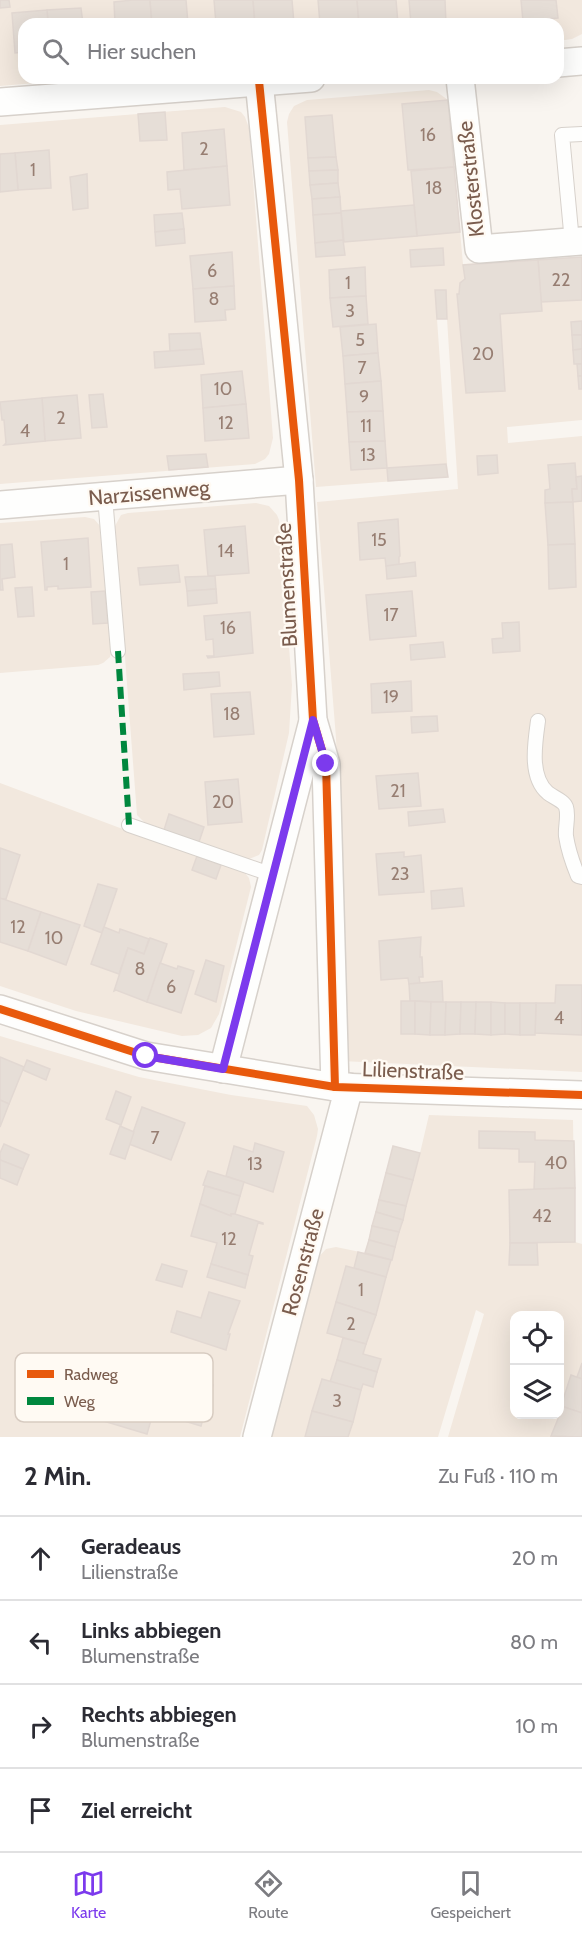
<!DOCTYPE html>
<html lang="de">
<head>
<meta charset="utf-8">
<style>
	:root { --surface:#fff; --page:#f2f2f3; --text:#2b2b33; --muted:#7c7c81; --line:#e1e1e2; --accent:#7c3aed }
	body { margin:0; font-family:Cabin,sans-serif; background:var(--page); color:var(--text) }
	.controls { position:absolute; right:18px; bottom:18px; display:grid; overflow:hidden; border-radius:12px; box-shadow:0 6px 24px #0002 }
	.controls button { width:54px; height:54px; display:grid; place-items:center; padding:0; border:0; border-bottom:2px solid var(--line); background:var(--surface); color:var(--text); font:30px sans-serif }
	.stop { position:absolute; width:18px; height:18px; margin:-14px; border:4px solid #7c3aed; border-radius:50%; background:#fff }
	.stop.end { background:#7c3aed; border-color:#fff; box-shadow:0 2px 6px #0008 }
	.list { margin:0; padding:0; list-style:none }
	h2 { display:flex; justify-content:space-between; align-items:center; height:78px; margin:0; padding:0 24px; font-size:26px }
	h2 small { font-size:20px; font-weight:400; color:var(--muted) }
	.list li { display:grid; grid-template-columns:39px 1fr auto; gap:18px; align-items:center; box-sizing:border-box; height:84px; padding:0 24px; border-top:2px solid var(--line) }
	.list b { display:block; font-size:22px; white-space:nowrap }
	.list p { margin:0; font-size:20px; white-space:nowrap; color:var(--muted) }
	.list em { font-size:20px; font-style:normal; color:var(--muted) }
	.icon { flex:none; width:33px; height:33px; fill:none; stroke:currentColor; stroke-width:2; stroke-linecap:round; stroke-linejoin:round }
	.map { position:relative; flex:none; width:582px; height:1437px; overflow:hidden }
	.search { position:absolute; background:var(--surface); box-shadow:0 6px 24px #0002; left:18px; right:18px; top:18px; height:66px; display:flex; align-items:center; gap:15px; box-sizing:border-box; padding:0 21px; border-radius:18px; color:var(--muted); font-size:22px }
	.sheet { height:414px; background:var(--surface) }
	nav { display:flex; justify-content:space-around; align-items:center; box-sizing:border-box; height:84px; border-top:2px solid var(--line); background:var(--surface); font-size:16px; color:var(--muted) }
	nav a { display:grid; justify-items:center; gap:3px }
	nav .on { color:var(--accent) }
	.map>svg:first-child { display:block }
</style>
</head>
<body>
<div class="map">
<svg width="582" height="1437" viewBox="0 0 582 1437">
	<rect width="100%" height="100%" fill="#f9f5f0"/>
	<g fill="#f2e8de" fill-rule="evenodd">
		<polygon points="0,0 582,0 582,34 572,39 558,41 558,24 24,24 24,78 95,78 0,86"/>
		<polygon points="429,90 437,92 448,100 463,264 582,257 582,420 507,427 508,443 582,436 582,1072 341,1061 343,916 336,738 317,502 458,489 447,319 437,319 448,477 316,487 287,122 289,114 294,106 307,100"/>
		<polygon points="225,107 241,112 245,117 249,128 273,438 269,454 265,459 255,464 0,484 0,125"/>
		<polygon points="256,503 269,506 277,515 279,520 292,685 289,733 262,850 259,855 249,859 145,823 137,815 115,526 121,515 128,513"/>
		<polygon points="85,517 94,519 100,526 111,652 110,657 103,663 98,665 0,673 0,523"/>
		<polygon points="0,783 136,834 244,872 249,878 251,887 219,1014 211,1028 198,1035 182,1036 76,1011 0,986"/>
		<polygon points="0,1036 139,1077 231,1095 307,1106 314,1115 318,1129 317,1136 240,1437 0,1437"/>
		<path d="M429,1115L573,1120L575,1242L582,1244V1437H448L484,1314L476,1310L438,1437H270L316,1260L326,1249L336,1247L365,1253L393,1146L420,1153ZM514,1316H560V1414H514Z"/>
	</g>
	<g fill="#e6ded7" stroke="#e2d8d2" stroke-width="1.5">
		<polygon points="0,0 9,0 10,7 0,8"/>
		<polygon points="133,0 150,0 152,24 115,24 114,2"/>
		<polygon points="150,0 186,0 188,24 152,24"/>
		<polygon points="214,0 253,0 255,24 216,24"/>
		<polygon points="253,0 292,0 294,24 255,24"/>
		<polygon points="318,0 357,0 359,24 320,24"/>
		<polygon points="357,0 396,0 398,24 359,24"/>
		<polygon points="409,0 445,0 446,24 411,24"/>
		<polygon points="521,0 556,0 558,18 523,21"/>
		<polygon points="81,8 83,24 48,24 47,10"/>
		<polygon points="47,10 48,24 24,24 24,52 15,53 12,13"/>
		<polygon points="448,100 454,167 408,170 402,104"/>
		<polygon points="165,112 167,140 140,141 138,114"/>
		<polygon points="332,115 336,157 308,158 305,117"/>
		<polygon points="224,129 227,166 184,170 182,133"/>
		<polygon points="49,150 51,188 18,190 15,153"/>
		<polygon points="15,153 18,190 0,192 0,154"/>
		<polygon points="336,157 338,170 309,171 308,158"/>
		<polygon points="227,166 230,205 182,209 180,189 168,190 167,172"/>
		<polygon points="454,167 460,232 417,236 411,171"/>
		<polygon points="338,170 338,183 310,185 309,171"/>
		<polygon points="87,174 88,208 73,210 70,177"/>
		<polygon points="338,183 340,197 312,199 310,185"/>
		<polygon points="340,197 341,213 313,215 312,199"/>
		<polygon points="414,205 417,236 344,242 341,211"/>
		<polygon points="182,213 184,229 155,232 154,215"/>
		<polygon points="341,213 343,240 315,243 313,215"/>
		<polygon points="184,229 185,243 156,246 155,232"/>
		<polygon points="343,240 345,255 316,257 315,243"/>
		<polygon points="443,248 444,265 411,267 410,250"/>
		<polygon points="232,252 234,286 193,289 190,256"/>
		<polygon points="582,257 582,300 541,302 538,260"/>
		<polygon points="538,260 542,311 500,314 505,391 466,393 457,294 459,294 460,283 465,279 463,265"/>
		<polygon points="365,267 366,296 330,298 329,270"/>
		<polygon points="234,286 235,309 225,310 226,320 195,322 193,289"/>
		<polygon points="435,290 446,290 447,319 437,319"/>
		<polygon points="366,296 368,324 333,327 330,298"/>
		<polygon points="582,321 582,335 572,335 571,322"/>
		<polygon points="376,324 378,353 343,356 340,327"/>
		<polygon points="200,333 202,349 170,351 169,334"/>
		<polygon points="572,335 582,335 582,349 573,350"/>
		<polygon points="202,349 204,364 155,368 154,352"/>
		<polygon points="582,349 582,364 574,364 573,350"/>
		<polygon points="378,353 381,381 345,384 343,356"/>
		<polygon points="577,364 582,364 582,376 578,376"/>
		<polygon points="242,371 246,404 203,408 201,375"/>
		<polygon points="578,376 582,376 582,389 579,389"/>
		<polygon points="381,381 383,411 347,412 345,384"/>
		<polygon points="103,394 107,427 92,428 89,395"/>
		<polygon points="77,395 81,438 45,441 42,398"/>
		<polygon points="42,398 45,441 4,445 6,443 4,420 2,420 0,402"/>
		<polygon points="246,404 249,438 205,441 203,408"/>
		<polygon points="383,411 385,441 349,442 347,412"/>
		<polygon points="385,441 387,468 351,470 349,442"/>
		<polygon points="206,454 208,467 169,470 167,456"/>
		<polygon points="497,455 498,473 478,475 477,456"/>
		<polygon points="575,463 577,489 572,489 573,502 545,503 545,490 550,489 548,465"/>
		<polygon points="446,464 448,477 388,481 387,468"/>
		<polygon points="582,476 582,501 573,502 572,489 577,489 576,477"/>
		<polygon points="573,502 575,544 548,545 545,503"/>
		<polygon points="398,519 400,556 399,557 399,565 386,566 385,558 360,560 358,523"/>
		<polygon points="245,526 249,573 208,576 204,530"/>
		<polygon points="88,538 91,587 58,589 58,586 47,587 47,590 45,590 41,542"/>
		<polygon points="12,544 15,577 2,579 3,590 0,590 0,545"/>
		<polygon points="575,544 576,587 549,589 548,545"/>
		<polygon points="415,562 416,576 387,579 386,566"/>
		<polygon points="178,565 180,582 140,585 138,568"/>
		<polygon points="215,576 216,589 187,591 185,577"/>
		<polygon points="32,587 34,616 18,617 15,588"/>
		<polygon points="216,589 217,603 188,606 187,591"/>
		<polygon points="105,591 108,623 93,624 91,592"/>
		<polygon points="412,591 416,636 370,640 366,595"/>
		<polygon points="250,612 253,653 208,658 207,656 214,656 213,639 206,640 204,616"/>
		<polygon points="519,622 520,651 493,653 492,639 503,638 502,623"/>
		<polygon points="443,642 445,657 411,660 410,645"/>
		<polygon points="219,672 220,686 184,690 183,674"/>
		<polygon points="411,681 412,711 372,713 371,684"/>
		<polygon points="250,692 254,734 214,737 211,694"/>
		<polygon points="437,716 438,731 412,733 411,717"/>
		<polygon points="418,773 421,806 379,809 376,776"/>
		<polygon points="238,779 242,822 208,825 205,782"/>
		<polygon points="443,809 445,822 409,826 408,812"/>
		<polygon points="169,814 204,827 199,842 164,830"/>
		<polygon points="0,848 20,855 6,899 0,899"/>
		<polygon points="404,852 404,857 421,855 424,892 379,895 376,854"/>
		<polygon points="197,856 221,865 216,879 192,870"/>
		<polygon points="98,884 117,889 102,933 84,926"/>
		<polygon points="462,888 464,906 432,909 431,891"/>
		<polygon points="0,898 41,912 28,951 0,942"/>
		<polygon points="41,912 80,925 66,965 28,951"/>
		<polygon points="104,927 119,933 120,929 149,939 144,954 128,948 119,974 91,964"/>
		<polygon points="421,937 420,957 422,957 423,977 419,977 420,983 409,984 408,978 381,980 379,941"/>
		<polygon points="150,938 167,944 147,1002 116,990 114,991 128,948 144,954"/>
		<polygon points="206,960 224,966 216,1002 195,994"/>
		<polygon points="160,963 177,969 178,966 194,971 181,1013 147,1002"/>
		<polygon points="442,981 443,1002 410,1001 409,984"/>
		<polygon points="556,985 582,985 582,1035 535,1033 536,1003 555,1003"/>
		<rect x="401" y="1001" width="14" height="33"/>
		<polygon points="415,1001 431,1002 430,1035 415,1034"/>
		<polygon points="431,1002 446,1002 445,1035 430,1035"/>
		<polygon points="446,1002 461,1002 460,1034 445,1035"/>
		<polygon points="461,1002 476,1002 475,1034 460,1034"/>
		<polygon points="476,1002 491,1002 491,1035 475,1034"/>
		<polygon points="491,1002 505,1003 505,1034 491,1035"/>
		<polygon points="505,1003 520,1003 520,1035 505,1034"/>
		<polygon points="520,1003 536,1003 535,1035 520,1035"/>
		<polygon points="0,1057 24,1067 9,1104 0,1100"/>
		<polygon points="27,1060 50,1069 46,1080 23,1070"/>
		<polygon points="116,1091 131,1097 121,1125 106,1119"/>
		<polygon points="0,1100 9,1104 0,1127"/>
		<polygon points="142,1107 185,1123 171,1160 129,1144"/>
		<polygon points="120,1126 134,1132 125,1159 110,1154"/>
		<polygon points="479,1131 535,1132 535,1140 574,1141 575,1188 534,1189 535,1162 519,1162 519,1149 479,1148"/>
		<polygon points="255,1143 284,1152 273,1192 226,1176 234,1146 253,1152"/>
		<polygon points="4,1144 29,1155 23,1169 0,1160 0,1153"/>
		<polygon points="393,1146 420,1153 413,1180 386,1173"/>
		<polygon points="0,1160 23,1169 17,1185 0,1178"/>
		<polygon points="208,1171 244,1182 240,1196 203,1185"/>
		<polygon points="386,1173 413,1180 406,1206 379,1200"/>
		<polygon points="205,1186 240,1196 235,1214 231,1214 231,1216 200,1204"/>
		<polygon points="575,1188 575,1242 510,1243 509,1190"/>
		<polygon points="379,1200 406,1206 403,1220 376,1212"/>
		<polygon points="200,1204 231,1216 231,1214 235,1214 263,1223 263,1224 258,1223 249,1255 253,1256 248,1275 211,1264 217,1243 191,1236"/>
		<polygon points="376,1212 403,1220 399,1232 372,1226"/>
		<polygon points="372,1226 399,1232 395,1247 369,1240"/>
		<polygon points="369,1240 395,1247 392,1260 365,1253"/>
		<polygon points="510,1243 537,1243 538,1265 509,1265"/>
		<polygon points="358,1252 391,1260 386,1277 354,1268"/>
		<polygon points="162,1264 187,1271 182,1287 156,1280"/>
		<polygon points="211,1264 248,1275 245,1288 207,1277"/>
		<polygon points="346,1266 386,1277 376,1315 336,1302"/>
		<polygon points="209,1292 240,1301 228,1334 230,1334 226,1350 171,1332 177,1311 201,1318"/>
		<polygon points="336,1302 376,1315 366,1344 327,1333"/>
		<polygon points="343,1338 366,1344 363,1354 381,1359 377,1372 337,1360"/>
		<polygon points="337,1360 377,1372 373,1387 363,1384 361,1390 330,1382"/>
		<polygon points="582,1363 582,1379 577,1377"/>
		<polygon points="148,1366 213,1385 201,1426 135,1406"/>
		<polygon points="571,1375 582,1379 582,1413 561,1406"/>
		<polygon points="322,1379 361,1390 353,1422 312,1411"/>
		<polygon points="561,1406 582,1413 582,1437 551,1436 560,1414"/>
		<polygon points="104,1407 151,1420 147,1434 100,1420"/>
		<polygon points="312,1411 353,1422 348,1437 305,1437"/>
	</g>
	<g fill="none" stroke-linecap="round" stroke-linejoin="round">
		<g stroke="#d7d1cb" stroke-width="16">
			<g id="lane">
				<polyline points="572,242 562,135 582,134"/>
				<polyline points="105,497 118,651"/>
				<path d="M538,721C535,743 529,777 548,793C553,797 564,801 566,807C569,816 565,827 566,836C568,849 573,864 578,876L582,877"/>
				<polyline points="129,825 273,875"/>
			</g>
		</g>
		<g stroke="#d7d1cb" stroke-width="30">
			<g id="street">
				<polyline points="558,63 582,61"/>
				<polyline points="460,78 479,249 582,241"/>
				<polyline points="259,81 299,480 313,720 326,764 335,1087"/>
				<polyline points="0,102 311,78"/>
				<polyline points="0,505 299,480"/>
				<polyline points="0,1009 146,1056 335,1087 582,1095"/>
				<polyline points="223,1069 313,721"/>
				<polyline points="257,1437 349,1087"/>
			</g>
		</g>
		<use href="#lane" stroke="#fefefd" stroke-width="14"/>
		<use href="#street" stroke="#fefefd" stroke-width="27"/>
		<polyline stroke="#00873e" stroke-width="6" stroke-dasharray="12 6" stroke-linecap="butt" points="118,651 129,825"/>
		<g stroke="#fffaf3" stroke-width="11">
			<g id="cycleway">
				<polyline points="259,81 299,480 313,720 326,764 335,1087"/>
				<polyline points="0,1009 146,1056 335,1087 582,1095"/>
			</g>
		</g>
		<use href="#cycleway" stroke="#e8590c" stroke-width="8"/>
	</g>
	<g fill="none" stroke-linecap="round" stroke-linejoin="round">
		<polyline stroke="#7c3aed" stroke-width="8" points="146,1056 223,1069 313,720 326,764"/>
	</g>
	<g text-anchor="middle" stroke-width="4.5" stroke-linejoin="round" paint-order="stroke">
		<g font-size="18" fill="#977e72">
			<text x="428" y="141">16</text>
			<text x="204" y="155">2</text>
			<text x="33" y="176">1</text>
			<text x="434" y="194">18</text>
			<text x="212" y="277">6</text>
			<text x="561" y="286">22</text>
			<text x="348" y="289">1</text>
			<text x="214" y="305">8</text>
			<text x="350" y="317">3</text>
			<text x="360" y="346">5</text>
			<text x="483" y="360">20</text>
			<text x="362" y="374">7</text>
			<text x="223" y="395">10</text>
			<text x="364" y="403">9</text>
			<text x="61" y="424">2</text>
			<text x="226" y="429">12</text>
			<text x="366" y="432">11</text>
			<text x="25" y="437">4</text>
			<text x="368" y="461">13</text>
			<text x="379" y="546">15</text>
			<text x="226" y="557">14</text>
			<text x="66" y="570">1</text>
			<text x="391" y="621">17</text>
			<text x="228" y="634">16</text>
			<text x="391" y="703">19</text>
			<text x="232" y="720">18</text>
			<text x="398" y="797">21</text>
			<text x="223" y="808">20</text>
			<text x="400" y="880">23</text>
			<text x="18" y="933">12</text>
			<text x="54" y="944">10</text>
			<text x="140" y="975">8</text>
			<text x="171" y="993">6</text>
			<text x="559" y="1024">4</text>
			<text x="155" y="1144">7</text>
			<text x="556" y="1169">40</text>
			<text x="255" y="1170">13</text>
			<text x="542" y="1222">42</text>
			<text x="229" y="1245">12</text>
			<text x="361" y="1296">1</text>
			<text x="351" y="1330">2</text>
			<text x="337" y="1407">3</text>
		</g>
		<g font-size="21" fill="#7a5c4d" stroke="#fffaf3">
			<text transform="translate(471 179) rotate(-96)" y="7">Klosterstraße</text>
			<text transform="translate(149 493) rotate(-5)" y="7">Narzissenweg</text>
			<text transform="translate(287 585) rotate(-93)" y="7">Blumenstraße</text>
			<text transform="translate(413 1071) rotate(2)" y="7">Lilienstraße</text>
			<text transform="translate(303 1262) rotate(-75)" y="7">Rosenstraße</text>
		</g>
	</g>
	<rect x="15" y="1353" width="198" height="69" rx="9" fill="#fffaf3" stroke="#d7cbc1" stroke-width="1.5"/>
	<rect x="27" y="1370" width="27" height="8" fill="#e8590c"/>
	<rect x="27" y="1397" width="27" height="8" fill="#00873e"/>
	<g font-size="16" fill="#7a5c4d">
		<text x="64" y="1380">Radweg</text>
		<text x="64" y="1407">Weg</text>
	</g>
</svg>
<div class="controls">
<button><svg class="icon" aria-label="locate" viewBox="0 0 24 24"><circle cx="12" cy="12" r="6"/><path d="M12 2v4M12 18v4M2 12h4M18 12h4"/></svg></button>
<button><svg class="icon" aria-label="layers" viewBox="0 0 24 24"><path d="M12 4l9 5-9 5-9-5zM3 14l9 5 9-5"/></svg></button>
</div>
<div class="stop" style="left:146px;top:1056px"></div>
<div class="stop end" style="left:326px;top:764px"></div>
<div class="search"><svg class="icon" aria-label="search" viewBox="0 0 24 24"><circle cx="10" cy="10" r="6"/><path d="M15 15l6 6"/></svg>Hier suchen</div>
</div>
<section class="sheet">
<h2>2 Min.<small>Zu Fuß · 110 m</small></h2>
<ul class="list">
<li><svg class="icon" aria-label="ahead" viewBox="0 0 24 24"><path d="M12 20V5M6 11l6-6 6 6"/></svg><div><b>Geradeaus</b><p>Lilienstraße</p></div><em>20 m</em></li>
<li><svg class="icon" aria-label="left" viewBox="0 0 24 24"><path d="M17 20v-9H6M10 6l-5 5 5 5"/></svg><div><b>Links abbiegen</b><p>Blumenstraße</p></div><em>80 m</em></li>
<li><svg class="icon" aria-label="right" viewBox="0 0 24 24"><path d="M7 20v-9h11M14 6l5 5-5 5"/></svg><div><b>Rechts abbiegen</b><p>Blumenstraße</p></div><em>10 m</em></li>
<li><svg class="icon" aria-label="arrive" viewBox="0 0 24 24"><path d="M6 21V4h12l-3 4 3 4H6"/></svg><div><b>Ziel erreicht</b></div></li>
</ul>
</section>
<nav>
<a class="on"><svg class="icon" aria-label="map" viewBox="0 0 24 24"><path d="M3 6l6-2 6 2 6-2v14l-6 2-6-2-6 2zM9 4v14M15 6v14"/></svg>Karte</a>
<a><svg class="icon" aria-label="directions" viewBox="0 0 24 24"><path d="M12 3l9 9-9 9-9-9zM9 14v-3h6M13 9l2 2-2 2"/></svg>Route</a>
<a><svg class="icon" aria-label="saved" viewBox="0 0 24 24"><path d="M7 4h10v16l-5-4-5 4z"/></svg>Gespeichert</a>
</nav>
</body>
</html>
